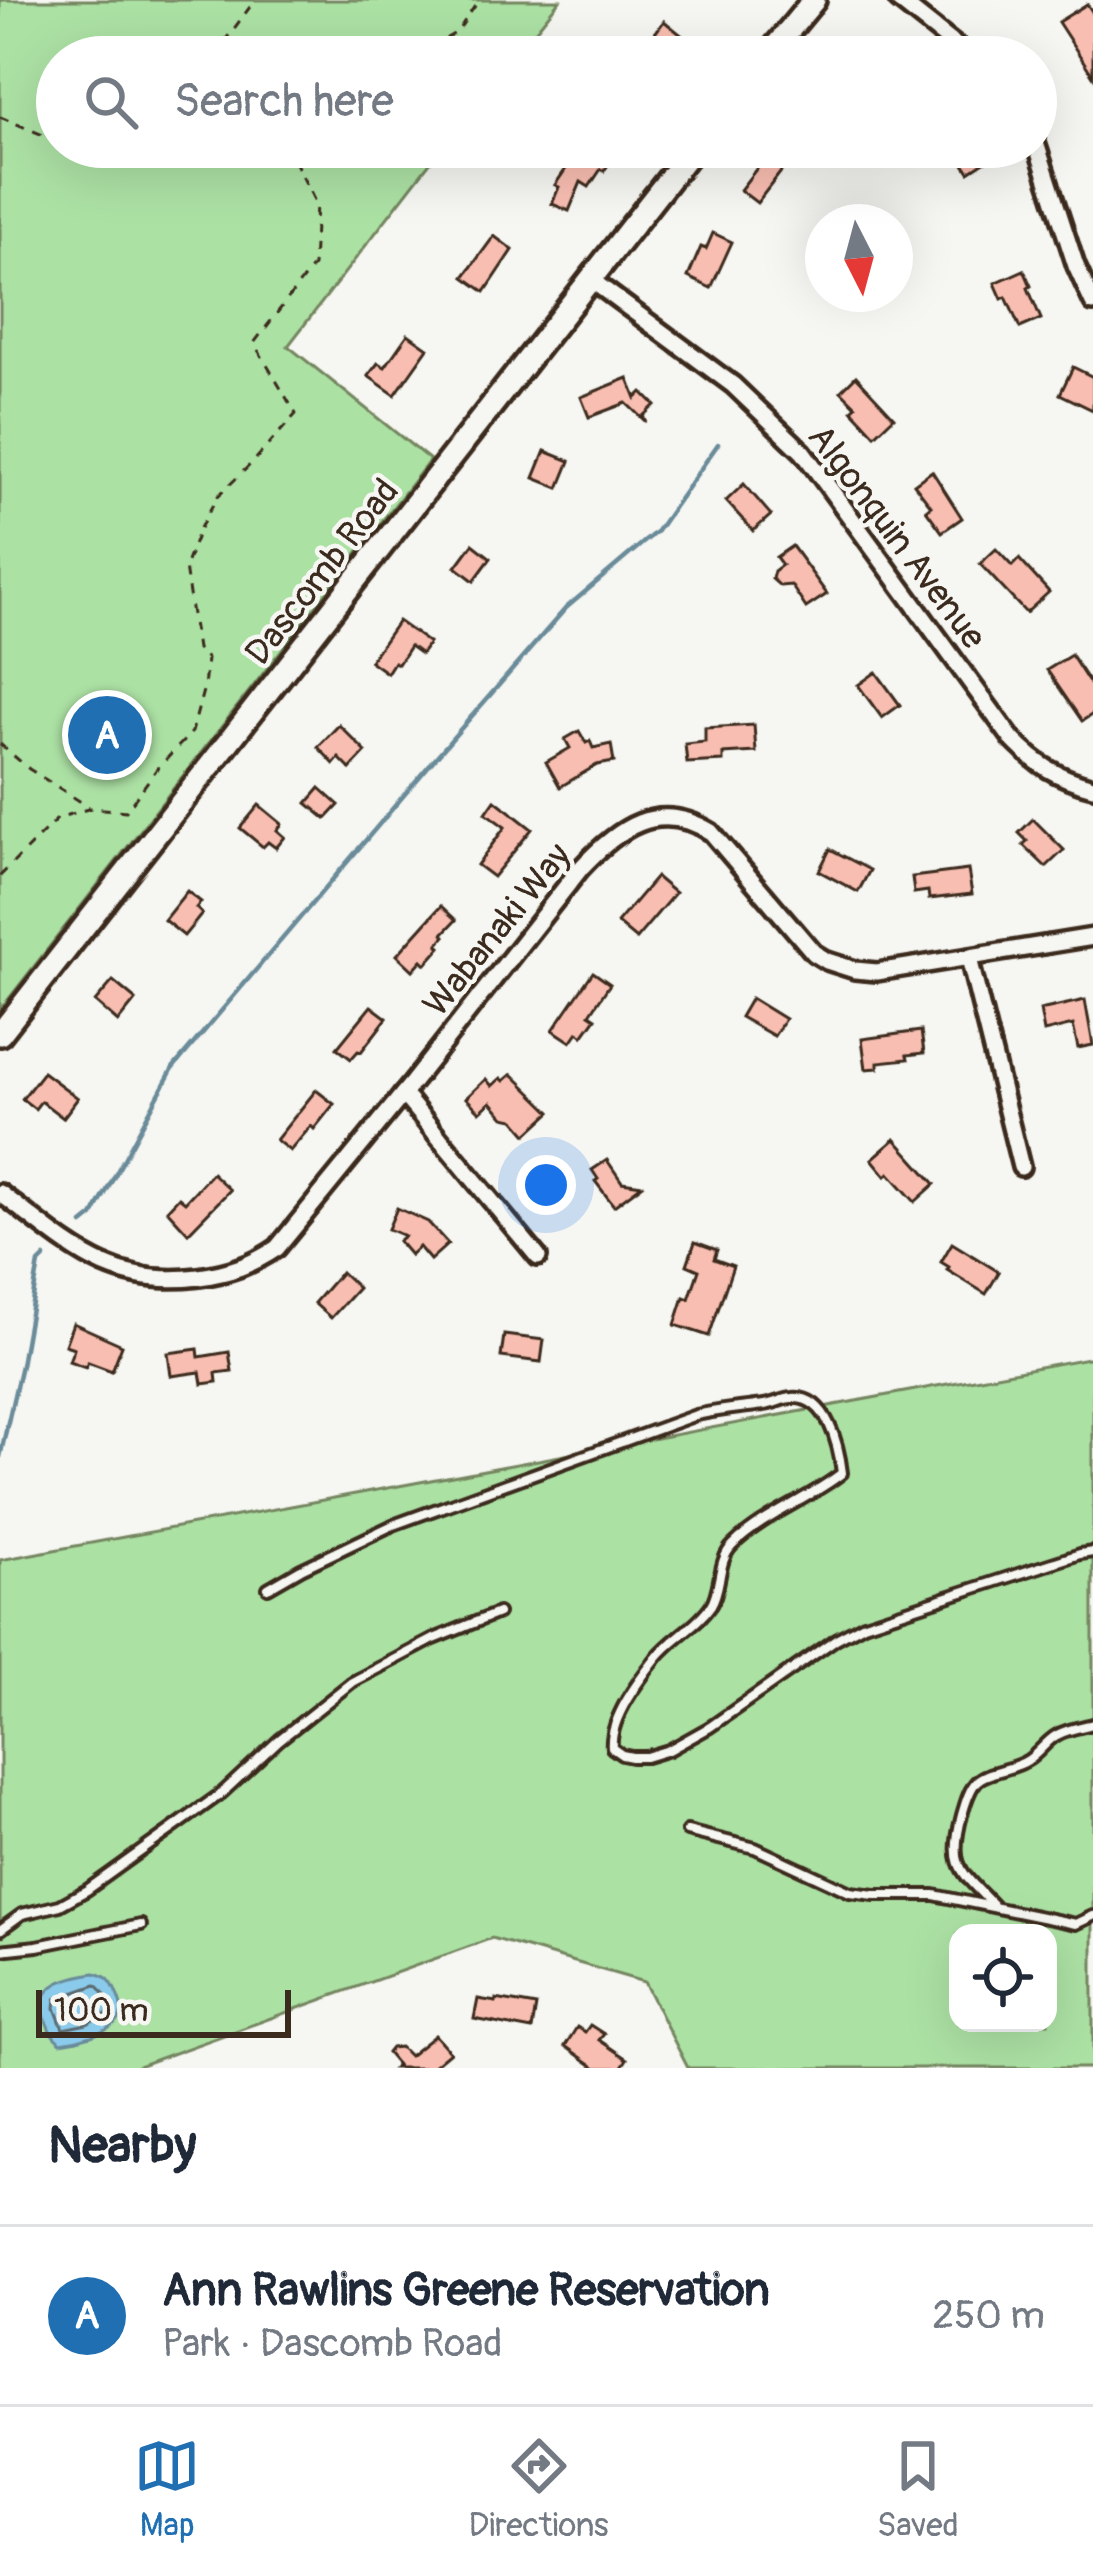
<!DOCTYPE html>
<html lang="en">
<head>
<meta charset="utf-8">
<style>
	:root { --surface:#fff; --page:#f6f6f7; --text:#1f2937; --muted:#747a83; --line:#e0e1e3; --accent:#1f6fb2 }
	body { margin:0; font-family:Pangolin,sans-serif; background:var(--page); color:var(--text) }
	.controls { position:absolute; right:36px; bottom:36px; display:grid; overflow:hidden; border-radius:24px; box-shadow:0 12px 48px #0002 }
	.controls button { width:108px; height:108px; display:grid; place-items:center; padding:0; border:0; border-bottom:3px solid var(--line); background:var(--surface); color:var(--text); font:60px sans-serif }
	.compass { position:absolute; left:805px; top:204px; width:108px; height:108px; border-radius:50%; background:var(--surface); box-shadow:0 12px 48px #0002; rotate:174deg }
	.scale { position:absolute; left:36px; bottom:30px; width:255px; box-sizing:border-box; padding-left:12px; border:6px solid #3b2a1e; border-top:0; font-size:33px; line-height:42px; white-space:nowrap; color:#3b2a1e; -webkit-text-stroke:9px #f6f6f2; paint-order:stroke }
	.you { position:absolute; left:546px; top:1185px; width:42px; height:42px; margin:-30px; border:9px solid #fff; border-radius:50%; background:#1a73e8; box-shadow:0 0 0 18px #1a73e833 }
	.badge { display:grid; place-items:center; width:78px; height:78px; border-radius:50%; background:var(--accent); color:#fff; font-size:39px; font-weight:700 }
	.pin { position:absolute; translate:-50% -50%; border:6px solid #fff; box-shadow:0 3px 12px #0006 }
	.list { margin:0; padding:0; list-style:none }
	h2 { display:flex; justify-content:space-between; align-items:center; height:156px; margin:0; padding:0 48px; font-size:51px }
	h2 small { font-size:39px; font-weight:400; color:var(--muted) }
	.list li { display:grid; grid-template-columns:78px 1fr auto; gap:36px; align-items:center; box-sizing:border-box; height:180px; padding:0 48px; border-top:3px solid var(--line) }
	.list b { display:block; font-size:45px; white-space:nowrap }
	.list p { margin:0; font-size:39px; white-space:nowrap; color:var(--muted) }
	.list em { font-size:39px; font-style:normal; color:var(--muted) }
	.icon { flex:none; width:66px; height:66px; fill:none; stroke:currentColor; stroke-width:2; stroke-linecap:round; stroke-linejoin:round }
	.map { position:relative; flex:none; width:1093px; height:2068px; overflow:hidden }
	.search { position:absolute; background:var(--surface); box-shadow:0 12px 48px #0002; left:36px; right:36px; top:36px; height:132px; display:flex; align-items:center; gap:30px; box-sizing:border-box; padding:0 42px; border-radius:66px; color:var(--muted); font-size:45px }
	.sheet { height:336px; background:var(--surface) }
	nav { display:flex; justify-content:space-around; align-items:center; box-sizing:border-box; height:168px; border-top:3px solid var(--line); background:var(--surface); font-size:33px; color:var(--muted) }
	nav a { display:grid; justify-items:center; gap:6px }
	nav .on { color:var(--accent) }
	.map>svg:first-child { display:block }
</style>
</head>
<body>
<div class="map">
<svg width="1093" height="2068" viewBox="0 0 1093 2068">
	<rect width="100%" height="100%" fill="#f6f6f2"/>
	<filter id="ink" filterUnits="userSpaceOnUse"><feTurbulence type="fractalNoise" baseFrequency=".00833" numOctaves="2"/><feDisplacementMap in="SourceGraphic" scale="24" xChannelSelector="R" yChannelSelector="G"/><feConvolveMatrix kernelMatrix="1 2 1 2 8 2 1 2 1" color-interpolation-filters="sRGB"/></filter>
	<g filter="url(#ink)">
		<g fill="#ace1a4" stroke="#748661" stroke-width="3" fill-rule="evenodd">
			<polygon points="0,0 560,0 514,57 57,57 57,147 442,147 288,346 430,460 0,1010"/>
			<path d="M1093,1357V2068H688L644,1982L492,1938L133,2068H0V1560ZM958,1933H1048V2023H958Z"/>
		</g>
		<path fill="#8acbeb" stroke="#6a8b99" stroke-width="3" d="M95,1973C107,1976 111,1980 116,1992C120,2001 125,2013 118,2021C107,2034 76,2041 61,2043C51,2036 49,2029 45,2018C34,1984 69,1977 95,1973Z"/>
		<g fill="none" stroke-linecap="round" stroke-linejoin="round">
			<path stroke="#5b6a70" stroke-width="3" d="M96,1985C104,1990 110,2004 108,2013L87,2024L63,2029L55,2008L56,1999Z"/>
			<g stroke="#6a8b99" stroke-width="4.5">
				<polyline points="83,1224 93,1216 173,1068 437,756 566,608 657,531 718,444"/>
				<polyline points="0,1457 21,1365 39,1263 45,1257"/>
			</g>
		</g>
		<g fill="#f9beb2" stroke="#3b2a1e" stroke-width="3">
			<polygon points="1087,4 1093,13 1093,76 1058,22"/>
			<polygon points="664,21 695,46 687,57 672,57 650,40"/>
			<polygon points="589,147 594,147 612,159 604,171 601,169 589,187 581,182 569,211 552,204 559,187 555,185 574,157 580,161"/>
			<polygon points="773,147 790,160 757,203 740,190"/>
			<polygon points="953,147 982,147 989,159 969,172"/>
			<polygon points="713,233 732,242 711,288 688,277 701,247 706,249"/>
			<polygon points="494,236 513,250 485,292 464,277"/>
			<polygon points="1024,270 1031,286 1028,288 1041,319 1020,328 1006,297 1002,299 995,283"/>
			<polygon points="408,334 428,348 395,395 368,376 378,363 385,367"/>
			<polygon points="1073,367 1093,377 1093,410 1060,394"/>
			<polygon points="856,376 894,417 875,435 852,410 856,406 841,391"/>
			<polygon points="628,378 636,398 642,392 655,405 643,416 646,422 626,403 589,417 581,397"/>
			<polygon points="545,451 570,461 559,488 534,478"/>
			<polygon points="932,471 962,518 942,532 926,510 931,506 914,484"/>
			<polygon points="744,484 771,515 753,531 726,501"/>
			<polygon points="473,544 491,558 474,581 456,567"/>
			<polygon points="792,546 827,594 806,608 791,585 780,586 772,579 774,571 782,565 776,557"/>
			<polygon points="996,549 1012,566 1019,559 1049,592 1026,613 980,564"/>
			<polygon points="398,621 429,643 421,654 410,646 398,664 394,662 387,673 370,661"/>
			<polygon points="1071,655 1093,689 1093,714 1082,721 1047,670"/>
			<polygon points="876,672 900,705 882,718 858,685"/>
			<polygon points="339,725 366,752 350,769 339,758 334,764 318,747"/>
			<polygon points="754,725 756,752 723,754 723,761 687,763 685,744 705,742 705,728"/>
			<polygon points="579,731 586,743 590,741 593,748 611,744 614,762 597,765 560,787 546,762 570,748 565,739"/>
			<polygon points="320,788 339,805 326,819 307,803"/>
			<polygon points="495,800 532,829 493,877 477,865 505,827 486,813"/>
			<polygon points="259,805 282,824 277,830 285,837 276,848 268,842 263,847 240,828"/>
			<polygon points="1033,819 1064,850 1046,867 1023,845 1027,841 1019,833"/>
			<polygon points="830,849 870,870 858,892 819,871"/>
			<polygon points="968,870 972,894 929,899 928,891 914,893 912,877"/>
			<polygon points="656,877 675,893 636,939 617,923"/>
			<polygon points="187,891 201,902 196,908 202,914 184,936 164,920"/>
			<polygon points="441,906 456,920 443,934 445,936 438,944 441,947 426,964 422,960 413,970 397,955"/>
			<polygon points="593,972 610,984 590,1014 596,1018 583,1036 578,1032 571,1042 553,1030"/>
			<polygon points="113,981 136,1000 118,1022 95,1002"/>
			<polygon points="751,998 785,1019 774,1036 740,1017"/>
			<polygon points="1085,1000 1093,1045 1078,1048 1073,1025 1044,1032 1040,1010"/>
			<polygon points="371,1006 387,1018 361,1052 358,1051 351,1059 337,1048"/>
			<polygon points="921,1031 924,1053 907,1055 908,1059 878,1062 878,1068 866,1069 862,1039"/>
			<polygon points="43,1072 78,1098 63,1118 41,1101 35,1109 22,1099"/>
			<polygon points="512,1074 551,1112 527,1134 514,1119 504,1117 491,1102 480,1112 466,1098 486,1079 492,1086 501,1078 504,1081"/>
			<polygon points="316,1090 334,1104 314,1129 311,1126 290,1151 276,1140"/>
			<polygon points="895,1139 935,1184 915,1202 889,1173 886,1176 872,1159"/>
			<polygon points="607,1160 622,1182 642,1185 614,1206 595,1181 598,1179 592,1170"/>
			<polygon points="212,1173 230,1190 188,1233 167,1210 179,1197 185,1202"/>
			<polygon points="397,1208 428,1222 448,1244 430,1260 419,1247 410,1255 398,1241 404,1236 388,1229"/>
			<polygon points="695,1242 717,1250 714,1259 733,1266 709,1336 675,1325 684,1297 689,1299 699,1270 687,1265"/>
			<polygon points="952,1243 999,1272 986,1294 947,1270 949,1267 941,1262"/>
			<polygon points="341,1272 358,1288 331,1318 314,1303"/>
			<polygon points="73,1323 122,1345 112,1371 88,1362 86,1367 69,1361 74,1348 65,1345"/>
			<polygon points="504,1335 544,1340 541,1362 501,1357"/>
			<polygon points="198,1349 199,1357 229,1352 232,1371 216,1373 217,1382 202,1384 200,1372 171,1376 168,1353"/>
			<polygon points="478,1999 496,2002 496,1999 536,2006 532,2030 474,2019"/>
			<polygon points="590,2025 604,2034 599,2040 627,2059 621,2068 596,2068 565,2046 577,2027 585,2032"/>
			<polygon points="435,2035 450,2052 431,2068 394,2068 397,2065 387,2053 391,2048 400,2047 409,2056"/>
		</g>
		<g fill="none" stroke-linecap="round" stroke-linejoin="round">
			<g stroke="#3b2a1e" stroke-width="16">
				<g id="lane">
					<path d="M268,1588L301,1569L393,1525L696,1415C719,1410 741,1408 764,1405C774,1404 783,1398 792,1398C828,1395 839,1447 842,1473C808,1500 765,1514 733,1545C717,1560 722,1588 711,1605C697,1626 672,1638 657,1657C639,1680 609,1719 612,1748L622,1755L632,1757H646L669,1750L710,1727L836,1639L864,1624L1080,1554L1093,1552"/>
					<polyline points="687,1831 755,1848 850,1892 875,1895 934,1895 1076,1924 1093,1916"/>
					<path d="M993,1905C961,1871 948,1867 962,1815C965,1805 969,1789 977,1781C986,1771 1014,1770 1028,1760C1039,1753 1046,1741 1057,1735C1067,1729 1082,1727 1093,1724"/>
					<polyline points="0,1930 22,1914 60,1905 87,1890 222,1793 279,1740 352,1682 434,1639 498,1613"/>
					<polyline points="0,1950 37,1946 141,1925"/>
				</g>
			</g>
			<g stroke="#3b2a1e" stroke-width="24">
				<g id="street">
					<polyline points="898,0 970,57"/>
					<polyline points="1036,143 1076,266 1093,303"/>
					<path d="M590,279L733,385L803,452L1012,739C1037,765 1058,778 1093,787"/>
					<polyline points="969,958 1021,1167"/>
					<polyline points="403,1094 538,1257"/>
					<path d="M0,1193C67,1243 108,1289 199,1277C229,1273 252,1265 277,1248L412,1083L580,869C618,828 657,799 711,832L814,953L827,961L855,970L877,972L1093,937"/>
				</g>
			</g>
			<g stroke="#3b2a1e" stroke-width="30">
				<g id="secondary">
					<polyline points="767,57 814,0"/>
					<polyline points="0,1034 694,147"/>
				</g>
			</g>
			<g stroke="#3b2a1e" stroke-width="3" stroke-dasharray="9 9" stroke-linecap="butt">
				<polyline points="213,57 255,0"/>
				<polyline points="415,57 457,32 479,0"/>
				<polyline points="0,117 57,141"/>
				<polyline points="0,744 29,769 89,807"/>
				<polyline points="0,876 58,818 91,808 126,811 156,770 192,732 204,687 207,659 197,649 185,567 199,530 217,497 253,462 296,414 254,343 313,266 316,204 288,147"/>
			</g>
			<use href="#lane" stroke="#f6f6f2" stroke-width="8"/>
			<use href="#street" stroke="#f6f6f2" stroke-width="15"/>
			<use href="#secondary" stroke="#f6f6f2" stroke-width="21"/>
		</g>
	</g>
	<g text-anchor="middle" stroke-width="9" stroke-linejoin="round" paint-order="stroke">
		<g font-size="36" fill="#3b2a1e" stroke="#f6f6f2">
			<text transform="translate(898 536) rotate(53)" y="13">Algonquin Avenue</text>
			<text transform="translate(321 571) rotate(-52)" y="13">Dascomb Road</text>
			<text transform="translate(496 929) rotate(-51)" y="13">Wabanaki Way</text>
		</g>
	</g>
</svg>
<div class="controls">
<button><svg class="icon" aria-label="locate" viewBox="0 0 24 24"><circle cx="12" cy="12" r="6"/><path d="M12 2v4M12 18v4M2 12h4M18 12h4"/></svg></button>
</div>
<svg class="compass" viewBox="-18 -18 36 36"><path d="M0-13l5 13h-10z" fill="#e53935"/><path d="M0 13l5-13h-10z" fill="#747a83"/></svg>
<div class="scale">100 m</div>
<div class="you"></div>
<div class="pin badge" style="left:107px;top:735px">A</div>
<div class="search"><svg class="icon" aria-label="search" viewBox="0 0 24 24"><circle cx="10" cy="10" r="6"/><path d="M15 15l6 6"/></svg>Search here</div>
</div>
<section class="sheet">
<h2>Nearby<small></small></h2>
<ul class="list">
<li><span class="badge">A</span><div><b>Ann Rawlins Greene Reservation</b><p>Park · Dascomb Road</p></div><em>250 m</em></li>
</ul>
</section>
<nav>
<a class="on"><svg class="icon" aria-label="map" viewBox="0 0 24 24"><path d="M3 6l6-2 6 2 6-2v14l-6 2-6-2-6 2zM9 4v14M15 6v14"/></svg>Map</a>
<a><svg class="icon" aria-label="directions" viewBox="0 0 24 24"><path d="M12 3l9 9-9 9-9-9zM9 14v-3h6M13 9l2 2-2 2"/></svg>Directions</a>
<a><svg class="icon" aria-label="saved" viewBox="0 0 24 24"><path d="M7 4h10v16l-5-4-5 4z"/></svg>Saved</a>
</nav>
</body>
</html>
